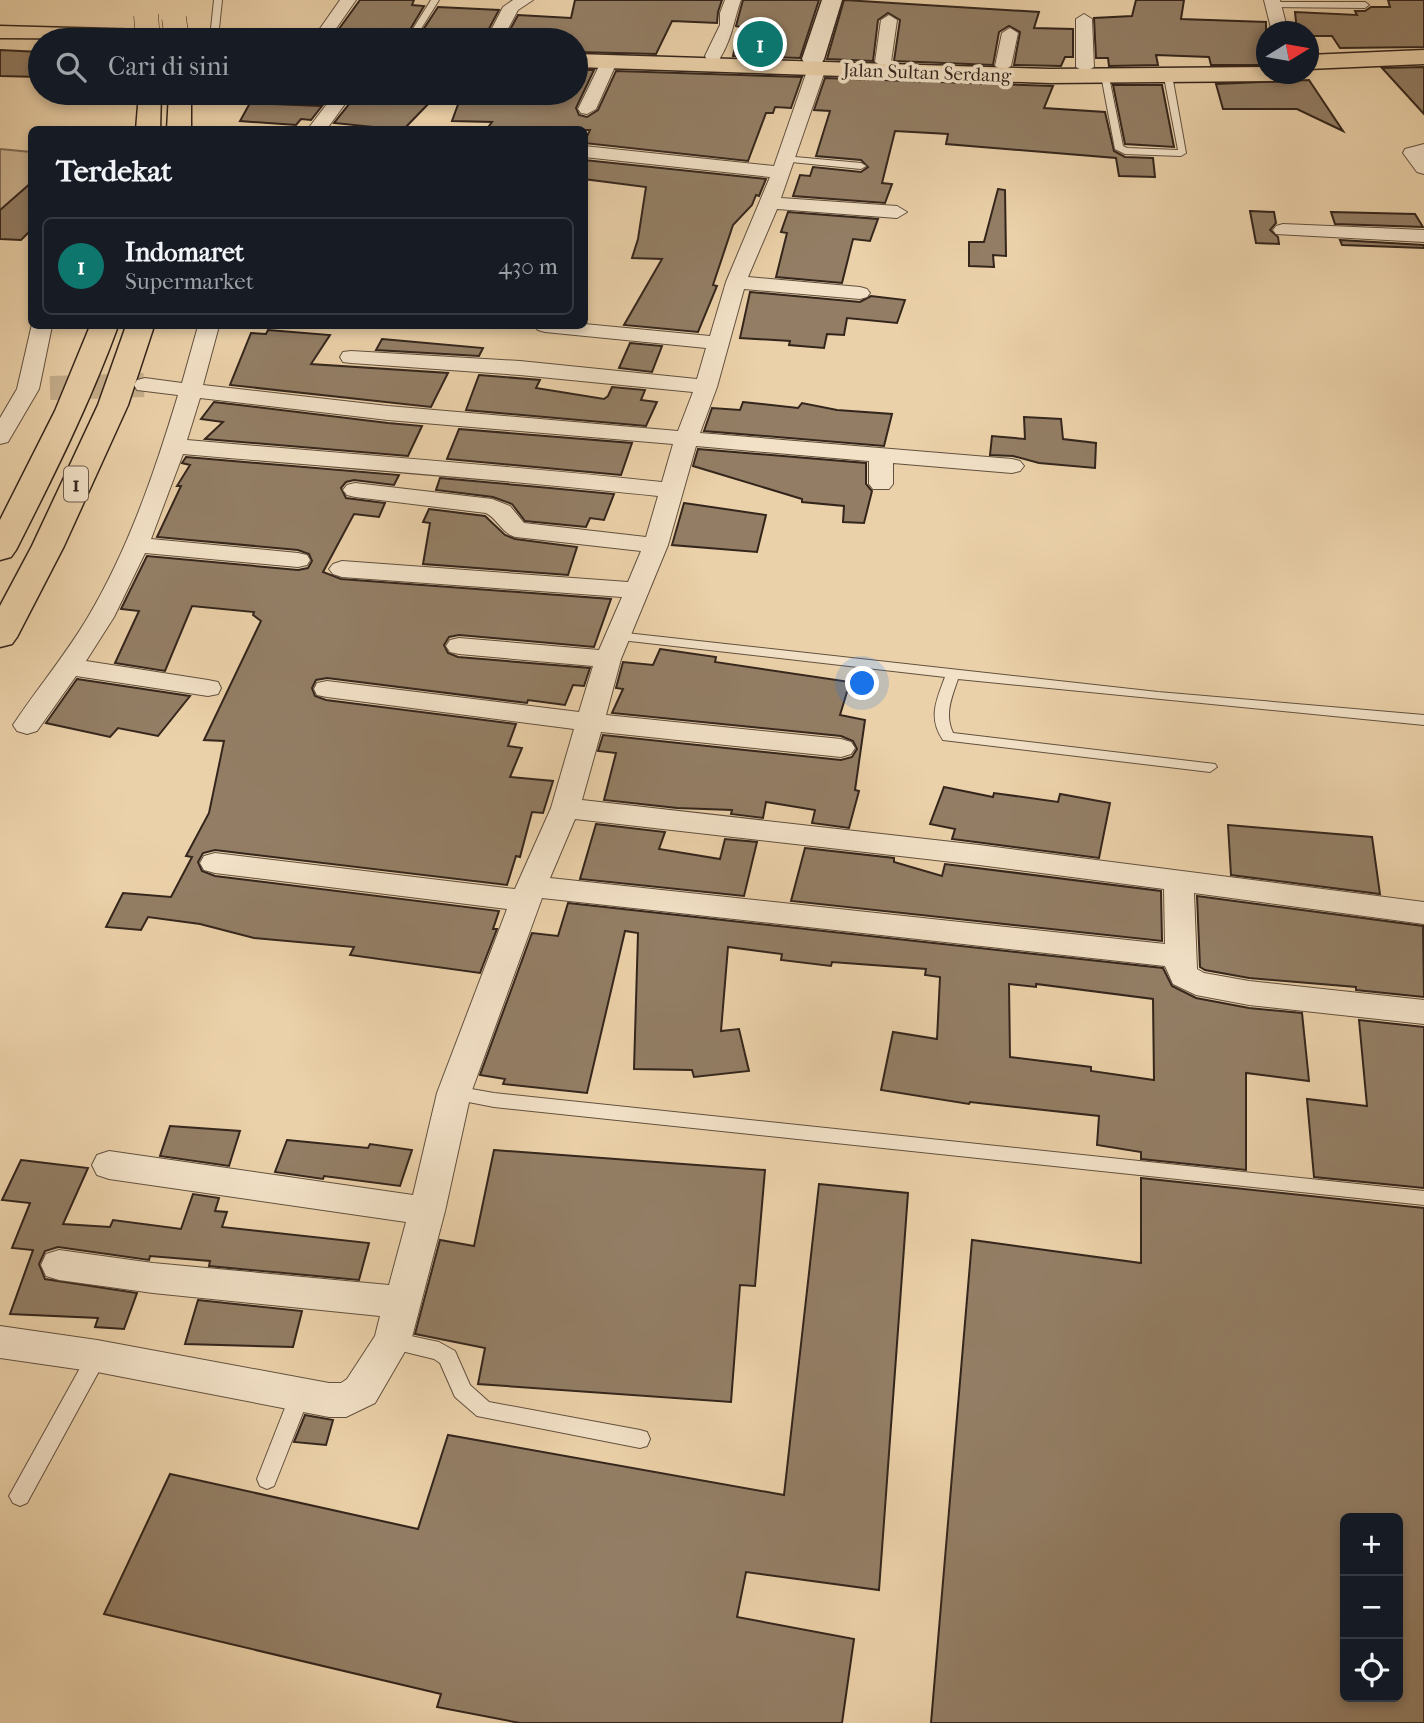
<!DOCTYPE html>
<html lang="id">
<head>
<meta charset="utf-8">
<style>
	:root { --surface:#171b24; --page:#20242c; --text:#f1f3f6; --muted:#9ea1a6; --line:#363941; --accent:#0f766e }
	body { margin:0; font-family:"IM FELL French Canon",serif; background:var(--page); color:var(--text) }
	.controls { position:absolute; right:21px; bottom:21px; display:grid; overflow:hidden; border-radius:10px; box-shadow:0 4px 10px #0003 }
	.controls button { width:63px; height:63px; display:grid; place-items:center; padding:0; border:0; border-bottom:2px solid var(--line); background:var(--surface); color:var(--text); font:35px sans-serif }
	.compass { position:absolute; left:1256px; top:21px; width:63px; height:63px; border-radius:50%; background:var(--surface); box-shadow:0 4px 10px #0003; rotate:79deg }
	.you { position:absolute; left:863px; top:684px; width:24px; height:24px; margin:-18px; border:5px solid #fff; border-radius:50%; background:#1a73e8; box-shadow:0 0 0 10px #1a73e833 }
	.badge { display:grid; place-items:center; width:46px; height:46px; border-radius:50%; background:var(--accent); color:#fff; font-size:23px; font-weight:700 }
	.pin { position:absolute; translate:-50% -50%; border:4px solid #fff; box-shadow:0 2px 7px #0006 }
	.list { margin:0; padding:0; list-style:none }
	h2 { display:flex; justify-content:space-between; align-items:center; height:91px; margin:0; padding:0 28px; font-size:30px }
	h2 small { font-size:23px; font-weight:400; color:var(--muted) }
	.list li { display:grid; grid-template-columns:46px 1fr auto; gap:21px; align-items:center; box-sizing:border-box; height:98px; margin:0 14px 14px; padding:0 14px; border:2px solid var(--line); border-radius:10px }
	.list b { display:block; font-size:26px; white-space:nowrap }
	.list p { margin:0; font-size:23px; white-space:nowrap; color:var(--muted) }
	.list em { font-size:23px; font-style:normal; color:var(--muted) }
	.icon { flex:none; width:38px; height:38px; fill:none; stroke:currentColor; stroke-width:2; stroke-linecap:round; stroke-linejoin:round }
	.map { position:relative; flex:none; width:1424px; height:1723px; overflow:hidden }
	.search { position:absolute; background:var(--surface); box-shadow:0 4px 10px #0003; left:28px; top:28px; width:560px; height:77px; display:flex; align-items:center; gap:18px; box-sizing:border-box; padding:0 24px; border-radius:38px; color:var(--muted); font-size:26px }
	.panel { position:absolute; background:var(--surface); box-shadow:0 4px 10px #0003; left:28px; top:126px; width:560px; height:203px; border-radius:10px }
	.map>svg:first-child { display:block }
</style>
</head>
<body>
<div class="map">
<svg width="1424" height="1723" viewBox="0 0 1424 1723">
	<rect width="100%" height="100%" fill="#ebd1a9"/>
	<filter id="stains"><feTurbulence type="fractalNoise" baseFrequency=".00286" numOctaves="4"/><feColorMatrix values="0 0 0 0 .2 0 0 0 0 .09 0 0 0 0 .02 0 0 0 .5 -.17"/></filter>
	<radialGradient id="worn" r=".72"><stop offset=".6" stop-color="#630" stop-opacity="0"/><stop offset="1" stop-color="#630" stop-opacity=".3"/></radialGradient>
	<polygon fill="#ccb491" stroke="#806c56" stroke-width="2" points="0,149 31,152 31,189 0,220"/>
	<g fill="#937e65" stroke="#34251c" stroke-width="2" fill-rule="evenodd">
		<polygon points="360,0 414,0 412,5 424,6 408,33 336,33"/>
		<polygon points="575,0 722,0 718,12 717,23 672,21 656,54 576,52 576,40 506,37 518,15 571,18"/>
		<polygon points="743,0 819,0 800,58 733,56 740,27 736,26"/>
		<polygon points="844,0 1039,12 1034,28 1073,29 1073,57 1065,57 1061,66 1014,65 1020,32 1009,26 999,32 993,65 894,61 900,20 888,13 878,20 873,61 827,59"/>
		<polygon points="1136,0 1184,0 1181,19 1266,22 1266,65 1211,65 1209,57 1156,55 1158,65 1109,66 1108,58 1096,58 1094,18 1132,16"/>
		<polygon points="1388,0 1424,0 1424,47 1340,48 1332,36 1308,36 1308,32 1297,32 1295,12 1357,15 1355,11 1365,11 1371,7 1390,7"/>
		<polygon points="438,7 499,10 483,40 458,40 459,38 444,38 445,35 421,33"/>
		<polygon points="0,50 40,52 40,77 0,76"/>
		<polygon points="1424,67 1424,114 1382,68"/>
		<polygon points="576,70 594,70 576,108 579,115 587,117 598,110 616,71 802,77 791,108 775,107 773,113 766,113 748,161 584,143 590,130 486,130 492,122 452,121 460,99 495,100 498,93 576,93"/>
		<polygon points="825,78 1053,86 1044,108 1105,112 1114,151 1125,157 1153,158 1155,177 1119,176 1116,158 946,144 948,134 895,131 882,183 892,184 885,203 793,196 800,175 810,176 813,167 861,172 868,167 861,160 816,156 830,111 814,110"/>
		<polygon points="1309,80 1343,131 1297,109 1223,109 1216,84"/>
		<polygon points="1113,85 1162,85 1174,147 1125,144"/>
		<polygon points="358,93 378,93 435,97 403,130 334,123"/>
		<polygon points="250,103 322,106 311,120 301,119 296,125 240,121"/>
		<polygon points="584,160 766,179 759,196 756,195 752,205 733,225 713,285 717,286 698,332 624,325 662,259 632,258 638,239 646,187 584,179"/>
		<polygon points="32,182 32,229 21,240 0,239 0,210"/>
		<polygon points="998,189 1005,190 1006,256 993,255 994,267 969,266 969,242 984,242"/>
		<polygon points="1250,211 1274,212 1276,223 1270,230 1278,237 1279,244 1256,243"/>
		<polygon points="788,212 878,219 870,241 853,239 842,283 776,277 787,233 781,232"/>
		<polygon points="1331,212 1415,214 1423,227 1335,224"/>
		<polygon points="1340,240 1424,245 1424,248 1342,245"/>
		<polygon points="750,292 860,302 871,296 905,300 897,323 847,318 844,335 827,334 824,348 789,345 790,341 740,338"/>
		<polygon points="268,330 330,335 311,364 448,373 431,407 230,385 251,333 266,334"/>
		<polygon points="382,339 483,348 479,356 376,350"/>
		<polygon points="630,343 662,346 652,372 619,368"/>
		<polygon points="479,375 540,380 536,388 604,399 608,396 612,387 645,390 641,400 657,402 646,426 466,410"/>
		<polygon points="214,402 388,423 422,426 408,456 205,439 223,422 201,419"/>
		<polygon points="743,402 798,408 802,403 837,410 892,414 884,446 704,431 712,408 740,410"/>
		<polygon points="1024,417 1061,419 1063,439 1096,443 1095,468 1039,463 1013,456 990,455 992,436 1025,439"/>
		<polygon points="459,429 632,443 621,475 447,459"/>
		<polygon points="698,449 866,463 866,484 872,491 864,523 843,522 844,506 802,502 802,499 693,466"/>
		<polygon points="186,457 399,475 394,485 354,480 346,482 341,488 346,498 385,503 379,517 354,514 323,572 341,579 611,599 594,647 459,635 449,637 444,645 448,653 458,657 590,668 584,686 573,685 565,705 528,700 527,703 327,678 316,680 312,688 315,696 326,700 516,724 508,746 522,748 510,777 553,781 543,813 532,812 520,857 516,856 507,885 215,850 203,853 198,862 202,871 215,876 499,911 493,929 497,929 480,973 350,955 354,947 254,938 200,924 148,917 141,930 106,927 123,893 171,897 192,857 186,856 209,813 224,741 204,740 261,621 253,615 254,612 192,606 165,671 115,663 139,611 121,609 147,556 298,570 308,568 312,561 309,554 298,550 157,537 181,486 177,486 190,465 182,463"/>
		<polygon points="440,478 539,487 614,494 604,520 590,518 586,527 525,521 512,504 493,497 436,490"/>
		<polygon points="684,503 766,515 757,552 672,545"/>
		<polygon points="429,509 485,516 505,535 515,539 577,547 568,575 423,564 430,523 423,522"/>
		<polygon points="660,649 716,657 715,662 850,682 840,715 865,720 855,790 859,791 849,828 812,823 815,810 766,802 763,818 731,814 732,810 677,808 604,800 616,753 598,751 603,735 841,760 852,757 857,749 853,741 841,736 612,713 623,689 616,688 623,662 653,665"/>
		<polygon points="77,679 190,696 158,736 118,728 110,737 46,723"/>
		<polygon points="944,787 993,797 994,793 1058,802 1060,794 1110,803 1099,858 952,839 955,829 930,824"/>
		<polygon points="596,824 665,832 659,849 720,859 725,839 757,842 744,896 580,879"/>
		<polygon points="1228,825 1372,837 1380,894 1231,875"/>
		<polygon points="805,848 894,858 894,862 942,876 945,864 1161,891 1162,941 791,901"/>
		<polygon points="1197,896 1423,926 1424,997 1356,990 1356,987 1249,978 1205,970 1200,967"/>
		<path d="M568,903L1163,968L1172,986L1196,998L1249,1008L1302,1013L1309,1081L1246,1073V1170L1141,1159V1152L1097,1145L1099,1116L970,1102L969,1104L881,1090L893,1032L937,1039L940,977L925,975L926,969L832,962L831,966L781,960L782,954L728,947L721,1031L739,1029L749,1071L694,1077L692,1070L634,1069L638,933L625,931L587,1093L503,1084L505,1079L480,1075L532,933L558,936ZM1009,984L1036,987V984L1153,999L1154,1080L1091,1071V1067L1010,1057Z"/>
		<polygon points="1359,1020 1424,1027 1424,1188 1314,1177 1307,1099 1367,1106"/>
		<polygon points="170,1126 240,1131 229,1166 160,1156"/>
		<polygon points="287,1140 368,1148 370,1144 412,1150 400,1186 324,1176 323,1179 275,1172"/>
		<polygon points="494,1150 765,1170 755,1286 740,1285 731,1402 478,1384 485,1348 415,1334 440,1240 474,1246"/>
		<polygon points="21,1160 88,1168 63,1224 110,1227 113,1220 181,1229 193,1194 219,1198 215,1211 227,1212 222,1227 369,1243 359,1280 209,1266 210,1261 150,1256 149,1260 58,1247 45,1251 39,1264 45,1279 137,1293 124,1329 95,1327 98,1318 10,1314 33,1250 12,1248 30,1203 2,1200"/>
		<path d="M1141,1178L1424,1208V1723H931L972,1240L1141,1263ZM1345,1518H1398V1697H1345Z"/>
		<polygon points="819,1184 908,1193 879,1590 746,1572 737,1617 854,1639 842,1723 520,1723 437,1707 441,1694 104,1614 170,1474 418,1529 448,1435 784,1495"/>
		<polygon points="198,1300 302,1311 293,1347 185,1344"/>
		<polygon points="305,1415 333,1420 326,1445 294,1442"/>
	</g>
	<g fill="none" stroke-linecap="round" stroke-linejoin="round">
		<polyline stroke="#c6af8d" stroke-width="24" stroke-dasharray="24 11" stroke-linecap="butt" points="50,388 145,385"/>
		<g stroke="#62503f" stroke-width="2">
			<g id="lane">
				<polygon points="214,0 222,0 218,38 216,40 210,38"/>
				<polygon points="431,0 439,0 414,40 406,40"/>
				<polygon points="1273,2 1365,2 1369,5 1365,8 1270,7 1269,5"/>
				<polygon points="1101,75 1109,77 1123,146 1127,148 1178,150 1164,77 1172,75 1186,153 1181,156 1125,154 1115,149"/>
				<polygon points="784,156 861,163 866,166 861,169 781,161 779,159"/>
				<path d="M617,632L1158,692L1424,715V725L958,679C952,697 944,714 953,733L1215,764L1217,767L1210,772L943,740C928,718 936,701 945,677L612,639L610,636L612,633Z"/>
				<polygon points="454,1086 494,1093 1424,1191 1424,1205 494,1107 448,1098 445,1093 448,1088"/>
				<polygon points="392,1332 439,1342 455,1351 470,1385 489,1402 640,1430 647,1432 650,1439 647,1446 640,1448 477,1416 455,1397 440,1363 434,1359 385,1347 382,1341 385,1335"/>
				<polygon points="97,1347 104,1350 107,1356 104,1362 27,1503 20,1506 13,1503 9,1496 13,1489 90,1350"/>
				<polygon points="300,1386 307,1389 310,1395 274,1486 267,1489 260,1486 257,1479 290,1395 293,1389"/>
			</g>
		</g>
		<g stroke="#62503f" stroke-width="2">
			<g id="street">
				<polygon points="340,0 356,0 328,40 312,40"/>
				<polygon points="513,0 533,0 518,10 502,40 486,40 503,7"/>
				<path d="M725,0H741C733,22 733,37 719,60H707L705,56L720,25V13Z"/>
				<polygon points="1264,0 1280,0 1288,32 1272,32"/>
				<polygon points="1084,14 1092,19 1094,67 1085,72 1076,67 1076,19"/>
				<polygon points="889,15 897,20 891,62 883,67 875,62 881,20"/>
				<polygon points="1010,28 1018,33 1011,66 1003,71 995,66 1002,33"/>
				<polygon points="609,57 617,62 596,109 587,114 581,113 578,109 601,62"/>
				<path d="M817,63L826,68L781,198L897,206L907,212L897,218L777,209L748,277L860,287L867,289L870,293L867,297L860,299L744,289L717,387L700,433L1012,459L1020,461L1024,466L1020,471L1012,473L893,463V484L889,489H873L869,484V461L696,446L668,545L621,659L606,715L841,739L851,742L855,748L851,754L841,757L601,732L582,800L979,845L1424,902V924L1194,893L1197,969L1204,973L1249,981L1424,1000V1024L1249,1005L1196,995L1173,984L1165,966L542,898L471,1093L445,1211L411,1341L375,1403L346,1417H329L97,1372L0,1358V1326L97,1340L329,1383H341L347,1379L375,1336L380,1316L153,1293L59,1280L46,1276L41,1265L46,1254L59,1250L153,1263L389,1285L406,1222L109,1179L97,1175L92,1165L97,1155L109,1151L413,1195L437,1093L507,909L215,873L204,870L200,863L204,856L215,853L515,889L551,808L574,729L327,697L317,695L314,689L317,683L327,681L579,712L593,666L459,654L450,652L446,646L450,640L459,638L599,650L622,597L342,577L333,574L329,569L333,564L342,561L628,582L641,551L516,537C502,534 498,519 486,513L355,497L347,495L343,490L347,485L355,483L492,499L510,506L524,523L646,537L658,496C500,479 341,468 183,454L151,539L298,553L307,555L310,560L307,565L298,567L145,553L114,617L86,661L208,680L218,682L221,688L218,694L208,696L76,676L37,731L27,734L17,731L13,725C38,687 65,656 88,617C129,548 155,471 178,395L137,390L134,385L137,380L145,378L182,383L198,326H219L203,385L388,406L678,431L693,392L520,375L351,363L343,362L340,357L343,352L351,351L520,361L697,379L706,348L545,332L538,330L534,326L584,324L710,336L726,282L770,177L584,157V146L774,166L808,68ZM200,398L388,420L673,444L662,482C504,465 345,454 187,440ZM575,819L979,865L1164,889L1165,944L550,878Z"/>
				<polygon points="237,93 353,93 326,130 307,130 327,104 244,100 238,99"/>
				<polygon points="1424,144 1424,174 1417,172 1403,153 1405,149"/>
				<polygon points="1283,224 1424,230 1424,242 1276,234 1273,230 1276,226"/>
				<polygon points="32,324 52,326 39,389 8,442 0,444 0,418 17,389"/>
			</g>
		</g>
		<g stroke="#34251c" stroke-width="3">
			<polygon id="secondary" points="822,0 842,0 824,59 821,64 805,64 802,59"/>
		</g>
		<g stroke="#34251c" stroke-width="3">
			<g id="highway">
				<polygon points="0,26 297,34 305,35 308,40 0,38"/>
				<polygon points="1424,50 1424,64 1308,69 1308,55"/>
				<polygon points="576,54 1050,69 1266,67 1266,74 1289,74 1286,79 1278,81 1050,83 576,67"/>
				<polygon points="139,93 161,93 160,130 136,130"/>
				<polygon points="169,93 191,93 191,130 167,130"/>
				<path d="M90,326H118C90,403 53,477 16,550L11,557L0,560V520L55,411Z"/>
				<polygon points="126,326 154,326 128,405 64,546 17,637 12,644 0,647 0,606 32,546 98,405"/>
			</g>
		</g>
		<use href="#lane" fill="#f2e1c7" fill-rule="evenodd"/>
		<use href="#street" fill="#f2e1c7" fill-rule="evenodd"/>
		<use href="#secondary" fill="#f2e1c7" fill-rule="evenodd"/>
		<use href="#highway" fill="#ebd1a9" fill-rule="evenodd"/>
		<g stroke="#34251c" stroke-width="25" stroke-linecap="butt">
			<g id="highway-bridge">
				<polyline points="146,15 148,40"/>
				<polyline points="174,18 177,40"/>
			</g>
		</g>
		<use href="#highway-bridge" stroke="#ebd1a9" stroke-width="24"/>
	</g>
	<g text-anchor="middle" stroke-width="7" stroke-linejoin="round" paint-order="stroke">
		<g font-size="19" fill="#34251c" stroke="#f2e1c7">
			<text transform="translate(927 72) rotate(2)" y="7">Jalan Sultan Serdang</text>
		</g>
		<rect fill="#f2e1c7" stroke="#6d5d4f" stroke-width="2" x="64" y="466.5" width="24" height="35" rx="5"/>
		<g font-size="21" font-weight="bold" fill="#34251c">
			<text x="76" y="491">1</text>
		</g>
	</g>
	<rect width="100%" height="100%" filter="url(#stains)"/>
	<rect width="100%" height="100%" fill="url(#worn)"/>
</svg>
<div class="controls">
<button>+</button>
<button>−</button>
<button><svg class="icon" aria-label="locate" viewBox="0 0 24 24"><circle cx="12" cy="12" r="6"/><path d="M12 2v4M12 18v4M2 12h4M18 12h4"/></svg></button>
</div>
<svg class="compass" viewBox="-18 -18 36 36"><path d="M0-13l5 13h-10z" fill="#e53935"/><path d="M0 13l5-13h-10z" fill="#9ea1a6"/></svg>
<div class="you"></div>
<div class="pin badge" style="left:760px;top:44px">1</div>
<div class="search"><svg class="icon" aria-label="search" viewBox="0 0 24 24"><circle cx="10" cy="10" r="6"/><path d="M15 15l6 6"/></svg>Cari di sini</div>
<section class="panel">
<h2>Terdekat<small></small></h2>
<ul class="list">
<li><span class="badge">1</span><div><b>Indomaret</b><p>Supermarket</p></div><em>430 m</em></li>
</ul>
</section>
</div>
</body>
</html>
